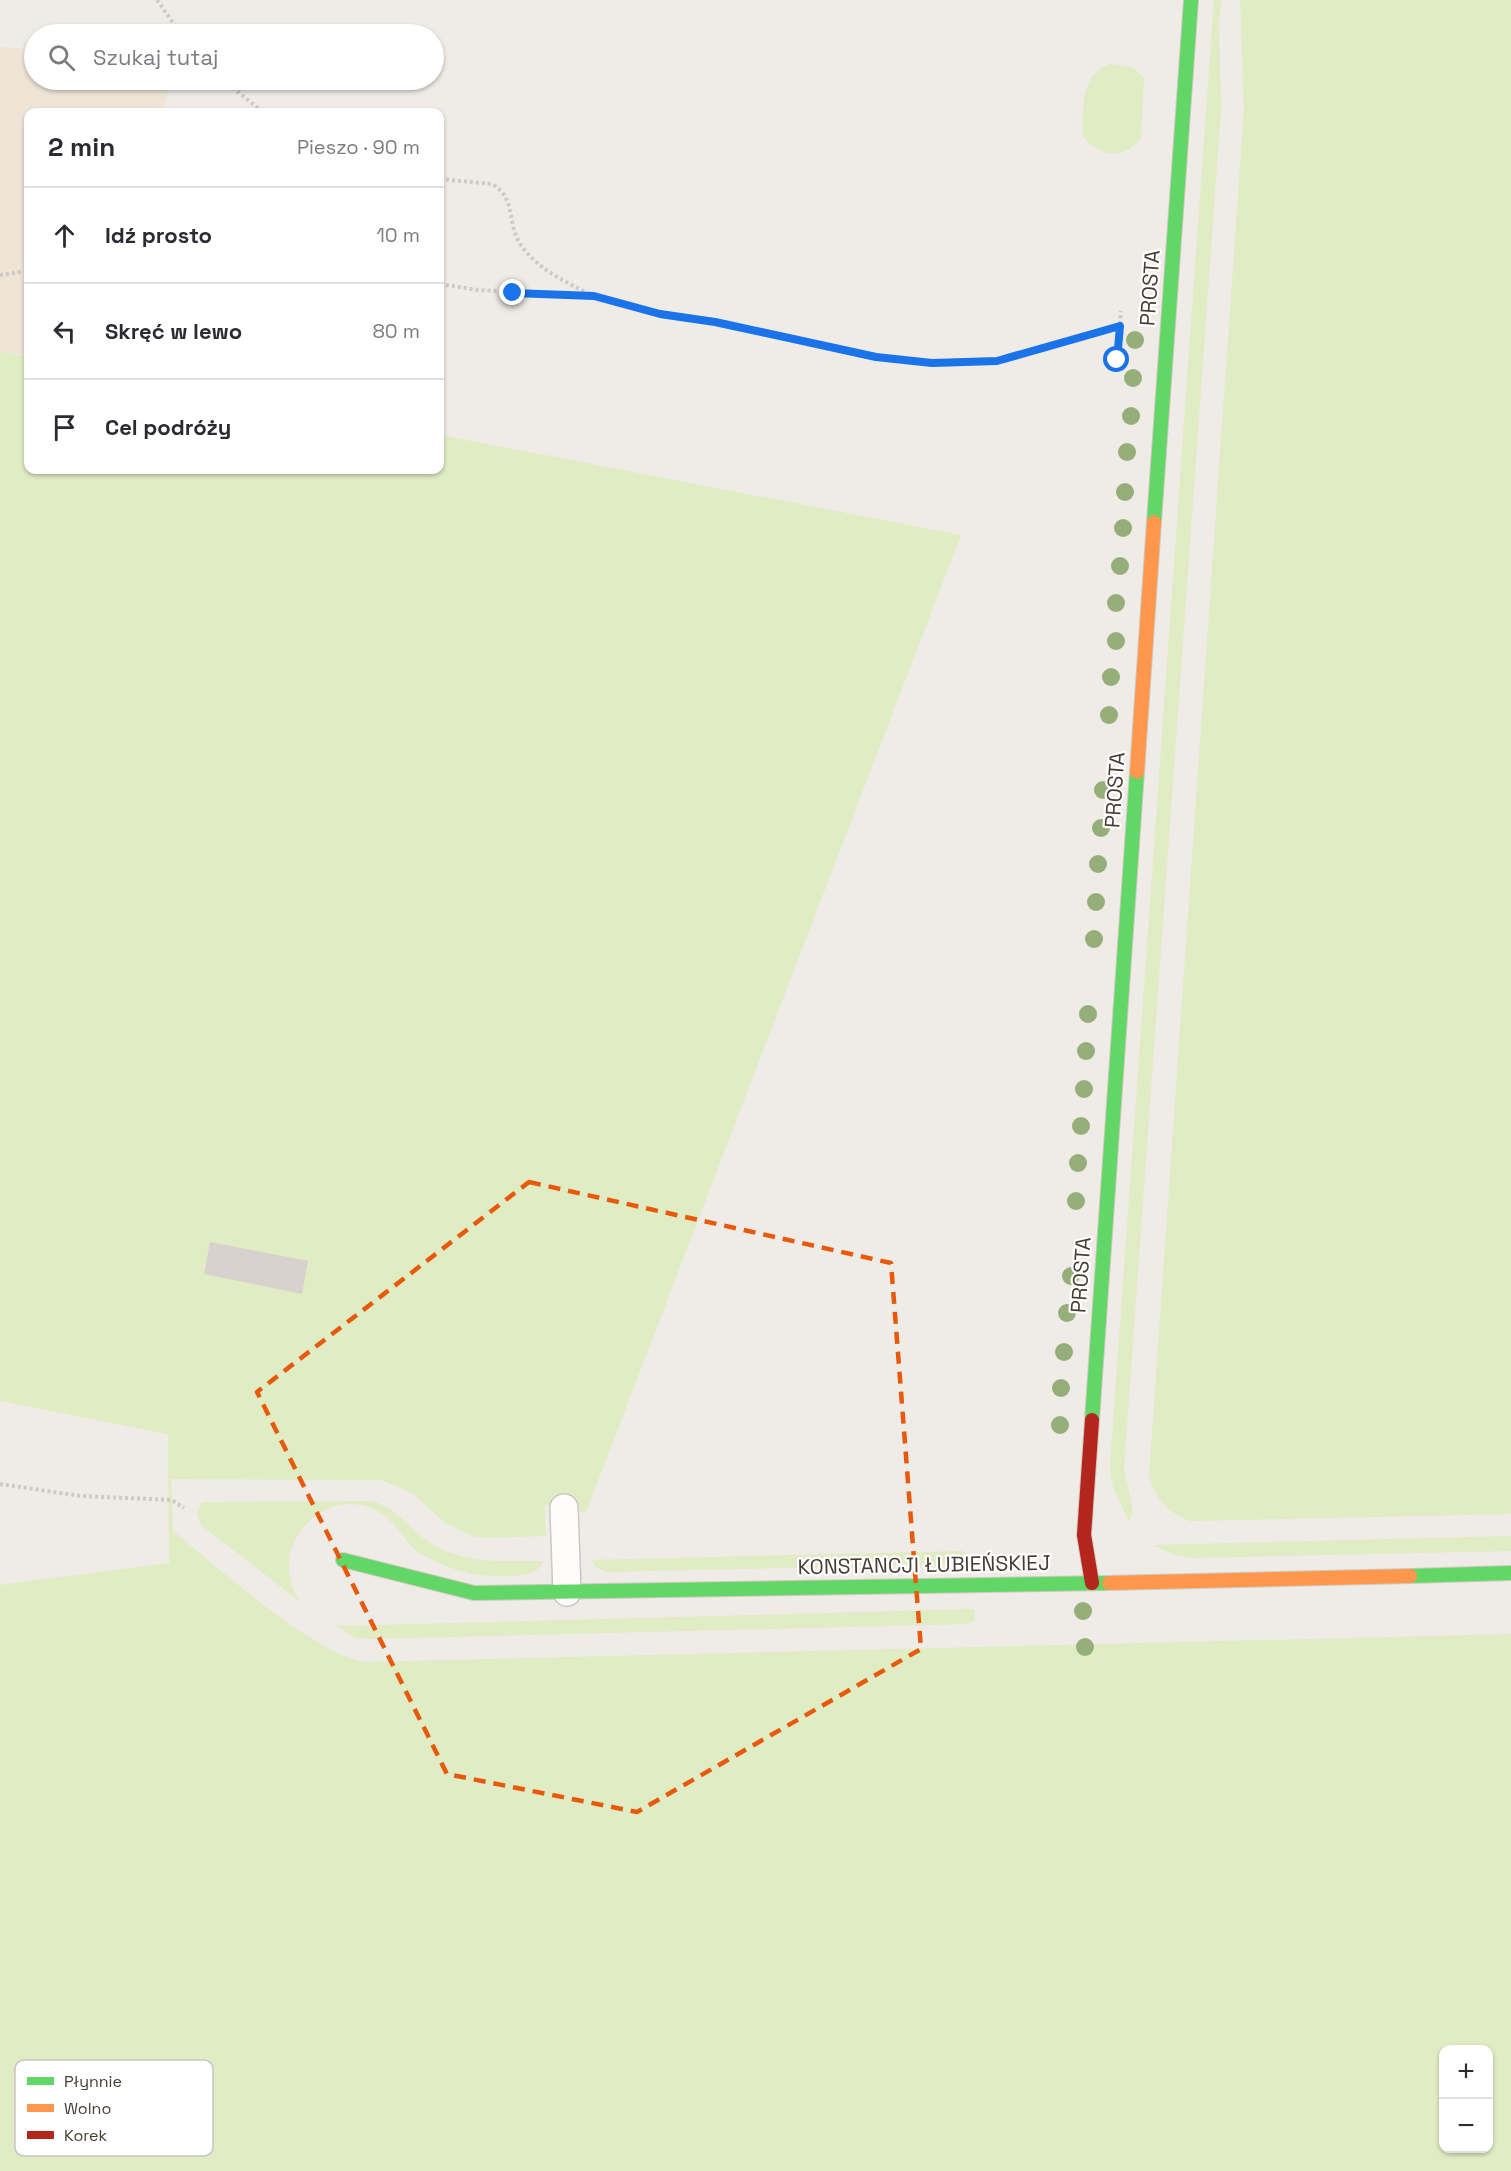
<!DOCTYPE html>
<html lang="pl">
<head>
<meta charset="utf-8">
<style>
	:root { --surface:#fff; --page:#f2f2f3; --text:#2b2b33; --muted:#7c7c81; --line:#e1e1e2 }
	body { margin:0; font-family:"Space Grotesk",sans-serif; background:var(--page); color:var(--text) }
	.controls { position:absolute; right:18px; bottom:18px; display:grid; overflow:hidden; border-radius:12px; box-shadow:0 2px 4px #0004 }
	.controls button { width:54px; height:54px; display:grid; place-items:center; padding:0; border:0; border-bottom:2px solid var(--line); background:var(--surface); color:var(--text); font:30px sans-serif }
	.stop { position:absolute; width:18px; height:18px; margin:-14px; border:4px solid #1a73e8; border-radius:50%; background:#fff }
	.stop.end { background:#1a73e8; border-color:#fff; box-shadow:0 2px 6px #0008 }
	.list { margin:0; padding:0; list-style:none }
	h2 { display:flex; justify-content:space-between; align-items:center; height:78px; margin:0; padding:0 24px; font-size:26px }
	h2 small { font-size:20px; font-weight:400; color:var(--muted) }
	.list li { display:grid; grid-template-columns:39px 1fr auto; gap:18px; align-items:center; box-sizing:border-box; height:96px; padding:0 24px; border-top:2px solid var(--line) }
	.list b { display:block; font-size:22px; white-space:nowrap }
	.list em { font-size:20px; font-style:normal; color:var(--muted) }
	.icon { flex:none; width:33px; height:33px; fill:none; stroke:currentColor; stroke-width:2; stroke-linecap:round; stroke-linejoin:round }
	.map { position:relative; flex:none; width:1511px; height:2171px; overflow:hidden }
	.search { position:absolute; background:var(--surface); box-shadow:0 2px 4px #0004; left:24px; top:24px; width:420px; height:66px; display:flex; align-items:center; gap:15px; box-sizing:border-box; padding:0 21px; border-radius:33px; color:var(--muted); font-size:22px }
	.panel { position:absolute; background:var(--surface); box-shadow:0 2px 4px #0004; left:24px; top:108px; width:420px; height:366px; border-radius:12px }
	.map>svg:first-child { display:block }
</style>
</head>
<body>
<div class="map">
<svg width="1511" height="2171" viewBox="0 0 1511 2171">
	<rect width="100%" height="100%" fill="#efebe6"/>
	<polygon fill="#eee5d7" points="0,47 34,49 34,80 171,80 162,112 28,112 28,356 0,351"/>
	<g fill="#e0ecc3" fill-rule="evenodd">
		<polygon points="1214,0 1221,0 1219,20 1221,108 1124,1468 1133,1512 1129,1522 1113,1487 1110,1467"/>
		<path d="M1240,0H1511V1514L1189,1521C1166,1511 1157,1500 1149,1476L1244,109Z"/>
		<path d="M1111,64L1133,68L1144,78L1141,137C1125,161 1099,157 1083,136C1084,110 1079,73 1111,64Z"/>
		<path d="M0,351L28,357V470H440V435L961,535L586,1512L545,1505L546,1536L484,1538L472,1536L445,1523L415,1495L382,1480L171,1479L173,1531C214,1564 318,1658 367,1662L1511,1634V2171H0V1585L169,1563L168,1434L0,1401ZM1444,2050H1488V2148H1444Z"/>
		<path d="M373,1501C401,1511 407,1527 429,1542C464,1565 504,1561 543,1561C538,1574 525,1575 512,1576C478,1578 451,1571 421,1554C407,1546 400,1528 387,1518C355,1491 313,1506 295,1540C285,1561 288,1582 299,1601L201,1525L197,1514L202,1502Z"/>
		<polygon points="1511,1536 1511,1551 1192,1558 1173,1554 1153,1545"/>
		<polygon points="963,1551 969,1555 972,1564 606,1572 597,1568 591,1560"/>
		<polygon points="974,1609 975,1620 968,1624 369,1639 355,1638 333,1623 340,1626"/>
	</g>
	<polygon fill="#d7d2cd" points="210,1242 308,1261 302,1294 204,1274"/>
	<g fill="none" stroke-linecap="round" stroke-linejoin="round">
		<g stroke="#cbc7c2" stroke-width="30">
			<polyline id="lane" points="564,1508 567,1592"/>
		</g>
		<g stroke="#d0c9bd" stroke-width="16">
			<g id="fast">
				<polyline points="1154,522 1191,0"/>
				<polyline points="1092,1420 1137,772"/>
				<polyline points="343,1560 474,1593 1109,1583"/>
				<polyline points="1410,1576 1511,1573"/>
			</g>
		</g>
		<g stroke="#d0c9bd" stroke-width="16">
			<g id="slow">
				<polyline points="1137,772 1154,522"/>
				<polyline points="1109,1583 1410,1576"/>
			</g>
		</g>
		<g stroke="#d0c9bd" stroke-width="16">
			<polyline id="jam" points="1092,1420 1084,1535 1092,1583"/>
		</g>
		<g stroke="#cecac5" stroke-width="4" stroke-dasharray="3 3" stroke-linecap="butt">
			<polyline points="157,0 181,34"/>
			<polyline points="223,80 263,112"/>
			<path d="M440,179L492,184C516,198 507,221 519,242C535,268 564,281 591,295"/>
			<polyline points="0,275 28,271"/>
			<polyline points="440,284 478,290 594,296 660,314 715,322 903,361 957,363 997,361 1120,326"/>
			<polyline points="1117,360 1121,311"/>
			<polyline points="0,1484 81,1496 172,1500 184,1508"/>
		</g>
		<use href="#lane" stroke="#fdfcfb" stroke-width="27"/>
		<use href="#fast" stroke="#63d668" stroke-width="14"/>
		<use href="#slow" stroke="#ff974d" stroke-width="14"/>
		<use href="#jam" stroke="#b3261e" stroke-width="14"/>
	</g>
	<g fill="#96ae79">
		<circle cx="1135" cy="340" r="9"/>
		<circle cx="1133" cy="378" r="9"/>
		<circle cx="1131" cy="416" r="9"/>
		<circle cx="1127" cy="452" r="9"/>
		<circle cx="1125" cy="492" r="9"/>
		<circle cx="1123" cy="528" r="9"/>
		<circle cx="1120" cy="566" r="9"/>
		<circle cx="1116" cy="603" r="9"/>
		<circle cx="1116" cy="641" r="9"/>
		<circle cx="1111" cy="677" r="9"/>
		<circle cx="1109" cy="715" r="9"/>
		<circle cx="1103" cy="790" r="9"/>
		<circle cx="1101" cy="828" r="9"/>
		<circle cx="1098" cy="864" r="9"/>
		<circle cx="1096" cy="902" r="9"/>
		<circle cx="1094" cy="939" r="9"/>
		<circle cx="1088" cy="1014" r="9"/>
		<circle cx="1086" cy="1051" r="9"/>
		<circle cx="1084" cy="1089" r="9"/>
		<circle cx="1081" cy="1126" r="9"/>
		<circle cx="1078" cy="1163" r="9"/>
		<circle cx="1076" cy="1201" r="9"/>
		<circle cx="1071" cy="1276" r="9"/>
		<circle cx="1067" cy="1313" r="9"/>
		<circle cx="1064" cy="1352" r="9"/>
		<circle cx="1061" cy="1388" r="9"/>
		<circle cx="1060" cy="1425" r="9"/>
		<circle cx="1083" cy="1611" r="9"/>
		<circle cx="1085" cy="1647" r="9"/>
	</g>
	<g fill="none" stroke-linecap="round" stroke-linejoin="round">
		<polyline stroke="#1a73e8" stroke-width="8" points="513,293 594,296 660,314 715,322 876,357 932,363 997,361 1120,326 1117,360"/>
	</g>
	<path fill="none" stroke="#e8590c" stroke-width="4.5" stroke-dasharray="12 8" stroke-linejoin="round" d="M529,1182L891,1263L921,1649L637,1812L447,1774L257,1392Z"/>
	<g text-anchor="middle" stroke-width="4.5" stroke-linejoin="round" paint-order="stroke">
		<g font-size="21" fill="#453c32" stroke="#fff">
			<text transform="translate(1150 288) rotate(-86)" y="7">PROSTA</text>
			<text transform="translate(1115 790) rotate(-86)" y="7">PROSTA</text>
			<text transform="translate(1081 1275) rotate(-86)" y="7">PROSTA</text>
			<text transform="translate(924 1565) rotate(-1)" y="7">KONSTANCJI ŁUBIEŃSKIEJ</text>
		</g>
	</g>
	<rect x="15" y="2060" width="198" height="96" rx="9" fill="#fff" stroke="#c7c4c2" stroke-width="1.5"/>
	<rect x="27" y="2077" width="27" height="8" fill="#63d668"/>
	<rect x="27" y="2104" width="27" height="8" fill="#ff974d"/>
	<rect x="27" y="2131" width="27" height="8" fill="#b3261e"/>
	<g font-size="16" fill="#453c32">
		<text x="64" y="2087">Płynnie</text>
		<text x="64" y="2114">Wolno</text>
		<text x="64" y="2141">Korek</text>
	</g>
</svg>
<div class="controls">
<button>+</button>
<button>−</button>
</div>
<div class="stop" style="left:1117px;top:360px"></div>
<div class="stop end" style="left:513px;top:293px"></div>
<div class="search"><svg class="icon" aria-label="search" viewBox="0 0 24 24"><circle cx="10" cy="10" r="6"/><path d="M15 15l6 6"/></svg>Szukaj tutaj</div>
<section class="panel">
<h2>2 min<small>Pieszo · 90 m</small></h2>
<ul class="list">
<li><svg class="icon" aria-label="ahead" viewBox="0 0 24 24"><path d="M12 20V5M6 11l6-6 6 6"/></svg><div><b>Idź prosto</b></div><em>10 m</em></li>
<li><svg class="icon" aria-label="left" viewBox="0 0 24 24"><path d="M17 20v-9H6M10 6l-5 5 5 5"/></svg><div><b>Skręć w lewo</b></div><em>80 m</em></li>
<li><svg class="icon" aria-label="arrive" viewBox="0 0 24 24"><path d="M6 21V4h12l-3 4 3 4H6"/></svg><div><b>Cel podróży</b></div></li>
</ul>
</section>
</div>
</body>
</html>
